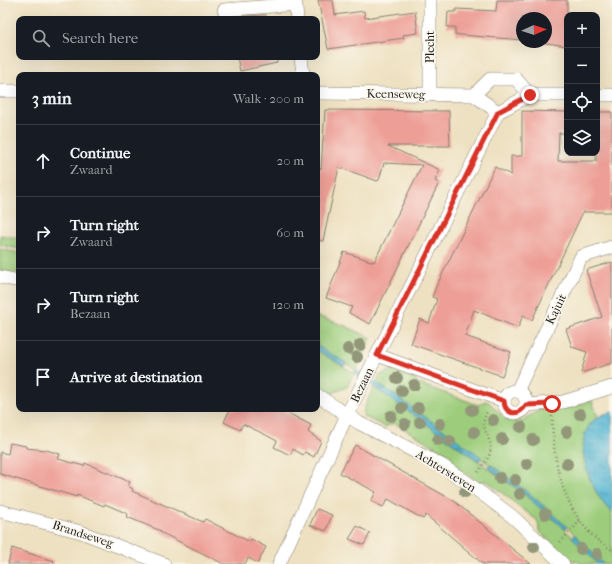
<!DOCTYPE html>
<html lang="en">
<head>
<meta charset="utf-8">
<style>
	:root { --surface:#171b24; --page:#242831; --text:#f1f3f6; --muted:#9ea1a6; --line:#363941 }
	body { margin:0; font-family:"IM FELL French Canon",serif; background:var(--page); color:var(--text) }
	.controls { position:absolute; right:12px; top:12px; display:grid; overflow:hidden; border-radius:8px; box-shadow:0 4px 16px #0002 }
	.controls button { width:36px; height:36px; display:grid; place-items:center; padding:0; border:0; border-bottom:1px solid var(--line); background:var(--surface); color:var(--text); font:20px sans-serif }
	.compass { position:absolute; left:516px; top:12px; width:36px; height:36px; border-radius:50%; background:var(--surface); box-shadow:0 4px 16px #0002; rotate:87deg }
	.stop { position:absolute; width:12px; height:12px; margin:-9px; border:3px solid #d93025; border-radius:50%; background:#fff }
	.stop.end { background:#d93025; border-color:#fff; box-shadow:0 1px 4px #0008 }
	.list { margin:0; padding:0; list-style:none }
	h2 { display:flex; justify-content:space-between; align-items:center; height:52px; margin:0; padding:0 16px; font-size:17px }
	h2 small { font-size:13px; font-weight:400; color:var(--muted) }
	.list li { display:grid; grid-template-columns:26px 1fr auto; gap:12px; align-items:center; box-sizing:border-box; height:72px; padding:0 16px; border-top:1px solid var(--line) }
	.list b { display:block; font-size:15px; white-space:nowrap }
	.list p { margin:0; font-size:13px; white-space:nowrap; color:var(--muted) }
	.list em { font-size:13px; font-style:normal; color:var(--muted) }
	.icon { flex:none; width:22px; height:22px; fill:none; stroke:currentColor; stroke-width:2; stroke-linecap:round; stroke-linejoin:round }
	.map { position:relative; flex:none; width:612px; height:564px; overflow:hidden }
	.search { position:absolute; background:var(--surface); box-shadow:0 4px 16px #0002; left:16px; top:16px; width:304px; height:44px; display:flex; align-items:center; gap:10px; box-sizing:border-box; padding:0 14px; border-radius:8px; color:var(--muted); font-size:15px }
	.panel { position:absolute; background:var(--surface); box-shadow:0 4px 16px #0002; left:16px; top:72px; width:304px; height:340px; border-radius:8px }
	.map>svg:first-child { display:block }
</style>
</head>
<body>
<div class="map">
<svg width="612" height="564" viewBox="0 0 612 564">
	<defs>
		<pattern id="water-ripples" width="26" height="14" patternUnits="userSpaceOnUse"><rect width="26" height="14" fill="#52b4d1"/><path d="M2 4q2-2 4 0t4 0M15 11q2-2 4 0t4 0" fill="none" stroke="#4392a9"/></pattern>
	</defs>
	<rect width="100%" height="100%" fill="#fbf7ec"/>
	<filter id="ink" filterUnits="userSpaceOnUse"><feTurbulence type="fractalNoise" baseFrequency=".025" numOctaves="2"/><feDisplacementMap in="SourceGraphic" scale="8" xChannelSelector="R" yChannelSelector="G"/><feConvolveMatrix kernelMatrix="1 2 1 2 8 2 1 2 1" color-interpolation-filters="sRGB"/></filter>
	<filter id="wash" filterUnits="userSpaceOnUse"><feTurbulence type="fractalNoise" baseFrequency=".012" numOctaves="4" result="noise"/><feDisplacementMap in="SourceGraphic" scale="16" xChannelSelector="R" yChannelSelector="G"/><feGaussianBlur stdDeviation="0.9" result="paint"/><feColorMatrix in="noise" values="0 0 0 0 0 0 0 0 0 0 0 0 0 0 0 0 0 1.4 0 .05"/><feComposite in="paint" operator="in"/></filter>
	<g filter="url(#wash)">
		<rect width="100%" height="100%" fill="#eee1c1"/>
		<g fill="#9dcd7c" stroke="#5c744c">
			<polygon points="0,235 19,238 19,249 0,245"/>
			<polygon points="0,249 19,253 19,274 0,270"/>
			<polygon points="317,316 346,326 371,338 356,370 317,346"/>
			<polygon points="317,350 354,373 347,387 334,392 332,396 317,388"/>
			<path d="M392,367L414,375L417,383L478,405L485,401L489,402L504,418L513,422L522,420L540,410L564,409L592,401L598,417C573,433 585,474 598,495C601,501 611,509 612,515C612,530 612,549 612,564H603L567,527L531,495L376,383L380,375L390,371Z"/>
			<polygon points="374,386 524,494 565,529 598,564 582,564 577,561 570,561 539,531 538,521 487,481 479,482 452,464 450,455 394,423 385,427 363,416 364,409"/>
		</g>
		<g fill="url(#water-ripples)" stroke="#376876">
			<polygon points="317,346 346,363 344,366 317,350"/>
			<polygon points="356,370 386,389 470,449 481,457 479,461 354,373"/>
			<path d="M612,412V513C587,489 562,422 612,412Z"/>
			<polygon points="490,464 531,495 567,527 565,529 524,494 488,467"/>
			<polygon points="575,535 603,564 598,564 572,537"/>
		</g>
		<g id="blocks">
			<g fill="#ed9f97">
				<polygon points="318,0 333,0 335,15 364,11 365,18 415,11 418,33 403,35 404,38 328,49"/>
				<polygon points="497,0 567,0 567,46 539,42 546,42 546,18 522,18 522,40 461,35 455,34 455,27 447,27 448,12 456,12 456,9 496,11"/>
				<polygon points="266,15 267,19 244,19 243,16"/>
				<polygon points="237,57 277,57 277,63 240,71"/>
				<polygon points="325,110 449,111 450,146 388,146 440,170 435,181 439,183 370,324 349,313 352,307 326,298 344,252 374,262 422,165 384,163 379,180 377,181 339,167 323,241 317,240 317,168 321,169"/>
				<polygon points="522,111 567,112 567,133 559,133 558,161 596,161 597,112 612,112 612,212 583,212 532,320 523,315 518,328 474,310 465,336 511,352 502,376 411,344 420,319 429,323 437,299 432,297 436,287 495,167 511,175 511,156 522,156"/>
				<polygon points="612,262 612,363 581,373 587,352 572,347 566,329 602,317 586,270"/>
				<polygon points="230,409 280,409 311,425 308,432 321,441 314,457 305,452 303,455 293,449 290,455 274,447 277,441 266,435 243,424 240,430 224,422"/>
				<polygon points="10,443 26,446 26,448 46,450 60,454 58,459 84,466 85,463 130,482 128,486 133,489 132,491 203,522 205,519 250,542 251,539 266,547 258,563 248,558 245,564 224,564 160,532 161,531 127,517 128,514 105,504 104,506 77,495 77,497 0,474 0,452 8,454"/>
				<polygon points="355,445 454,501 531,564 483,564 426,515 423,519 388,499 383,507 371,501 376,492 340,473"/>
				<polygon points="317,509 332,515 326,531 310,525"/>
				<polygon points="357,526 370,533 364,545 349,539"/>
				<polygon points="12,548 54,561 53,564 8,564"/>
			</g>
		</g>
	</g>
	<g filter="url(#ink)">
		<use href="#blocks" fill-opacity="0" stroke="#857e6e" stroke-width="1"/>
		<g fill="none" stroke-linecap="round" stroke-linejoin="round">
			<g stroke="#857e6e" stroke-width="14">
				<g id="minor">
					<polyline points="295,0 297,19"/>
					<polyline points="430,0 430,95"/>
					<polyline points="224,10 296,4"/>
					<polyline points="301,57 303,75"/>
					<polyline points="0,91 19,91"/>
					<polyline points="317,93 474,95 490,79 516,79 530,95 567,95"/>
					<polyline points="474,95 498,112"/>
					<polyline points="597,95 612,95"/>
					<polyline points="0,277 19,281"/>
					<polyline points="377,355 504,401"/>
					<circle cx="515" cy="402" r="11"/>
					<polyline points="517,391 581,257 612,247"/>
					<polyline points="317,395 359,423 441,465 469,484 513,517 563,564"/>
					<polyline points="526,405 563,402 612,387"/>
					<polyline points="0,511 81,532 164,564"/>
					<polyline points="279,564 347,415 498,112 530,95"/>
				</g>
			</g>
			<g stroke="#857e6e" stroke-width="2.5" stroke-dasharray="1 3" stroke-linecap="butt">
				<path d="M552,416C553,467 565,523 612,550"/>
				<path d="M478,472C482,466 488,460 490,453C494,436 476,429 488,410"/>
				<polyline points="560,542 580,521"/>
			</g>
			<use href="#minor" stroke="#fff" stroke-width="13"/>
		</g>
		<g fill="#939779">
			<circle cx="360" cy="345" r="6"/>
			<circle cx="348" cy="349" r="6"/>
			<circle cx="357" cy="357" r="6"/>
			<circle cx="397" cy="378" r="6"/>
			<circle cx="414" cy="385" r="6"/>
			<circle cx="402" cy="391" r="6"/>
			<circle cx="402" cy="408" r="6"/>
			<circle cx="418" cy="408" r="6"/>
			<circle cx="472" cy="410" r="6"/>
			<circle cx="580" cy="414" r="6"/>
			<circle cx="391" cy="416" r="6"/>
			<circle cx="493" cy="420" r="6"/>
			<circle cx="420" cy="422" r="6"/>
			<circle cx="405" cy="424" r="6"/>
			<circle cx="440" cy="424" r="6"/>
			<circle cx="521" cy="427" r="6"/>
			<circle cx="474" cy="432" r="6"/>
			<circle cx="567" cy="432" r="6"/>
			<circle cx="502" cy="439" r="6"/>
			<circle cx="438" cy="440" r="6"/>
			<circle cx="533" cy="440" r="6"/>
			<circle cx="450" cy="441" r="6"/>
			<circle cx="527" cy="464" r="6"/>
			<circle cx="567" cy="464" r="6"/>
			<circle cx="500" cy="478" r="6"/>
			<circle cx="515" cy="480" r="6"/>
			<circle cx="465" cy="492" r="6"/>
			<circle cx="520" cy="494" r="6"/>
			<circle cx="545" cy="514" r="6"/>
			<circle cx="534" cy="547" r="6"/>
			<circle cx="581" cy="549" r="6"/>
			<circle cx="597" cy="554" r="6"/>
		</g>
	</g>
	<g fill="none" stroke-linecap="round" stroke-linejoin="round" filter="url(#ink)">
		<path stroke="#d93025" stroke-width="5" d="M530,95L498,112L377,355L504,401C505,416 519,416 526,405L552,404"/>
	</g>
	<g text-anchor="middle" stroke-width="3.5" stroke-linejoin="round" paint-order="stroke">
		<g font-size="12" fill="#1c1c1c" stroke="#fbf7ec">
			<text transform="translate(430 47) rotate(-90)" y="4">Plecht</text>
			<text transform="translate(396 94) rotate(1)" y="4">Keenseweg</text>
			<text transform="translate(556 309) rotate(-64)" y="4">Kajuit</text>
			<text transform="translate(362 385) rotate(-64)" y="4">Bezaan</text>
			<text transform="translate(446 471) rotate(32)" y="4">Achtersteven</text>
			<text transform="translate(83 534) rotate(18)" y="4">Brandseweg</text>
		</g>
	</g>
</svg>
<div class="controls">
<button>+</button>
<button>−</button>
<button><svg class="icon" aria-label="locate" viewBox="0 0 24 24"><circle cx="12" cy="12" r="6"/><path d="M12 2v4M12 18v4M2 12h4M18 12h4"/></svg></button>
<button><svg class="icon" aria-label="layers" viewBox="0 0 24 24"><path d="M12 4l9 5-9 5-9-5zM3 14l9 5 9-5"/></svg></button>
</div>
<svg class="compass" viewBox="-18 -18 36 36"><path d="M0-13l5 13h-10z" fill="#e53935"/><path d="M0 13l5-13h-10z" fill="#9ea1a6"/></svg>
<div class="stop" style="left:552px;top:404px"></div>
<div class="stop end" style="left:530px;top:95px"></div>
<div class="search"><svg class="icon" aria-label="search" viewBox="0 0 24 24"><circle cx="10" cy="10" r="6"/><path d="M15 15l6 6"/></svg>Search here</div>
<section class="panel">
<h2>3 min<small>Walk · 200 m</small></h2>
<ul class="list">
<li><svg class="icon" aria-label="ahead" viewBox="0 0 24 24"><path d="M12 20V5M6 11l6-6 6 6"/></svg><div><b>Continue</b><p>Zwaard</p></div><em>20 m</em></li>
<li><svg class="icon" aria-label="right" viewBox="0 0 24 24"><path d="M7 20v-9h11M14 6l5 5-5 5"/></svg><div><b>Turn right</b><p>Zwaard</p></div><em>60 m</em></li>
<li><svg class="icon" aria-label="right" viewBox="0 0 24 24"><path d="M7 20v-9h11M14 6l5 5-5 5"/></svg><div><b>Turn right</b><p>Bezaan</p></div><em>120 m</em></li>
<li><svg class="icon" aria-label="arrive" viewBox="0 0 24 24"><path d="M6 21V4h12l-3 4 3 4H6"/></svg><div><b>Arrive at destination</b></div></li>
</ul>
</section>
</div>
</body>
</html>
